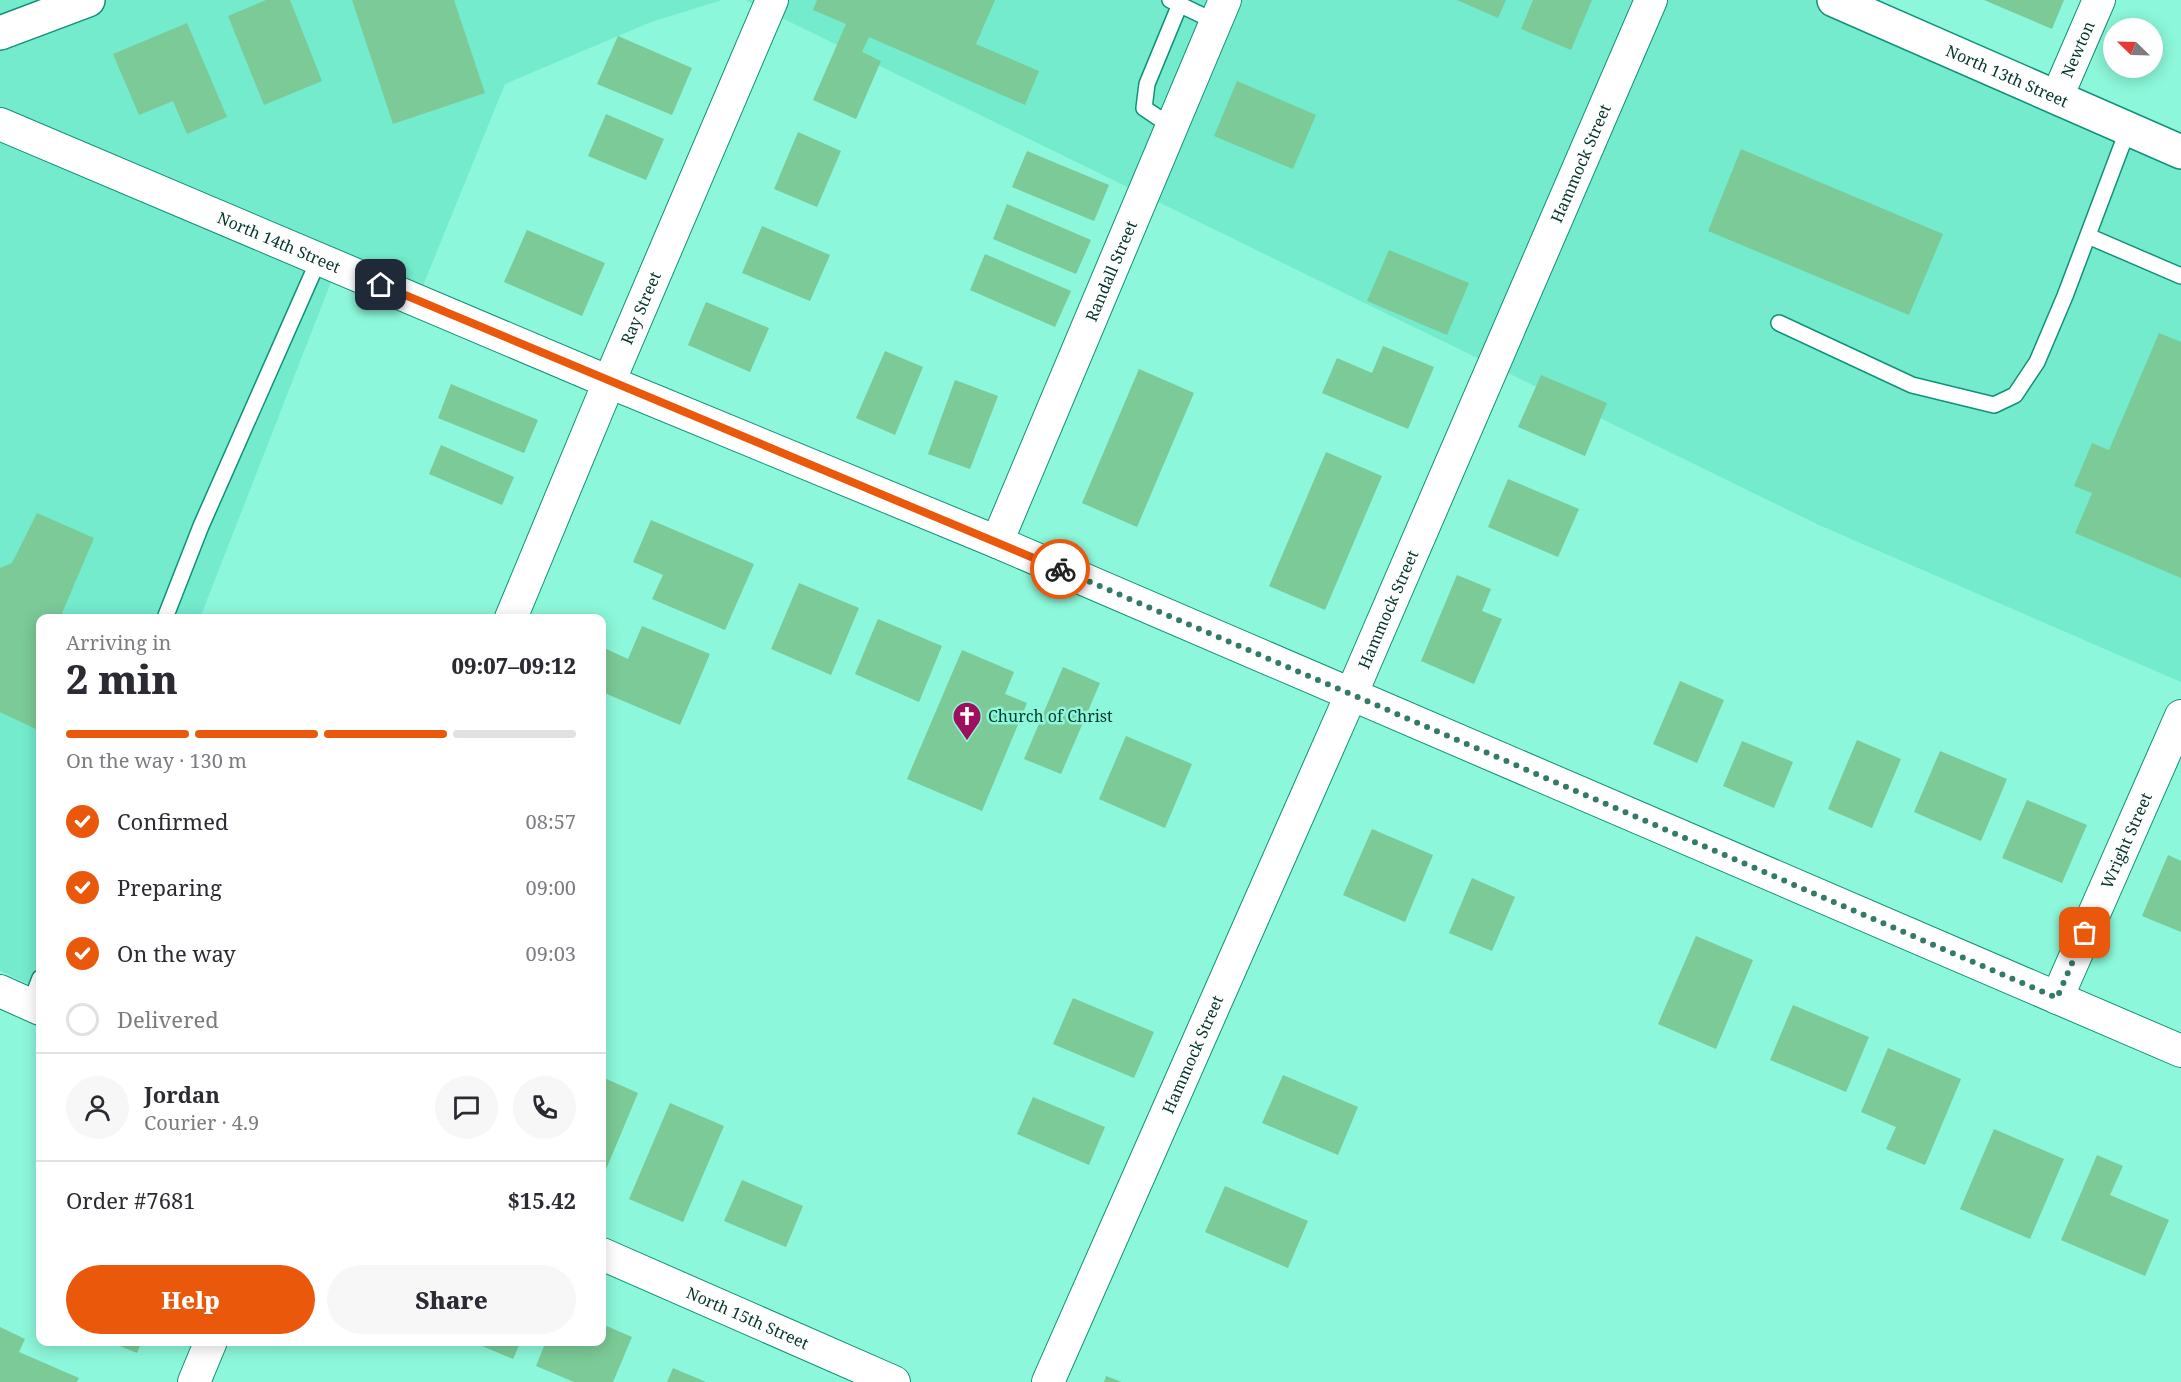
<!DOCTYPE html>
<html lang="en">
<head>
<meta charset="utf-8">
<style>
	body { margin:0; font-family:"Noto Serif",serif; background:#f7f7f7; color:#2b2b33; height:100vh; display:flex; flex-direction:column; font-size:22px; white-space:nowrap }
	* { box-sizing:border-box; margin:0 }
	p { font-size:20px; color:#7c7c81 }
	.icon { flex:none; width:33px; height:33px; fill:none; stroke:currentColor; stroke-width:2; stroke-linecap:round; stroke-linejoin:round }
	.map { position:relative; flex:1; overflow:hidden }
	.panel { position:absolute; left:36px; top:614px; width:570px; height:732px; display:flex; flex-direction:column; background:#fff; border-radius:12px; box-shadow:0 3px 15px #0003 }
	.panel>* { flex:none }
	.needle { width:39px; rotate:293deg }
	.tools { position:absolute; left:2103px; top:18px; display:grid; gap:12px }
	.tools a { display:grid; place-items:center; width:60px; height:60px; border-radius:50%; background:#fff; box-shadow:0 3px 15px #0003; font-size:30px }
	.pin { position:absolute; display:grid; place-items:center; width:51px; height:51px; color:#fff; margin:-26px; border-radius:12px; box-shadow:0 3px 9px #0006 }
	.courier { position:absolute; display:grid; place-items:center; width:60px; height:60px; margin:-30px; border:4px solid #ea580c; border-radius:50%; background:#fff; color:#222; box-shadow:0 2px 8px #0007 }
	.headline em { font-style:normal; font-weight:800 }
	.headline div { display:flex; flex-direction:column-reverse }
	.headline { display:flex; align-items:center; justify-content:space-between; height:102px; padding:0 30px }
	h1 { font-size:39px; font-weight:800; line-height:45px }
	.bar { display:grid; grid-template-columns:repeat(4,1fr); gap:9px 6px; align-content:center; height:72px; padding:0 30px }
	.bar i { height:8px; border-radius:4px; background:#e1e1e2 }
	.bar .on { background:#ea580c }
	.bar p { grid-column:span 4 }
	.line { display:flex; align-items:center; gap:15px; padding:0 30px; border-top:2px solid #e1e1e2 }
	.line div { flex:1 }
	.round { display:grid; place-items:center; flex:none; width:63px; height:63px; border-radius:32px; background:#f7f7f7 }
	ol { padding:0 30px; list-style:none }
	li { display:flex; align-items:center; gap:18px; height:66px }
	li p { margin-inline-start:auto }
	li .icon { padding:6px; border-radius:50%; background:#ea580c; color:#fff; stroke-width:4 }
	li:last-child { color:#7c7c81 }
	li i { width:33px; height:33px; border:3px solid #e1e1e2; border-radius:50% }
	.primary-button { display:flex; gap:12px; margin-top:auto; padding:12px 30px }
	.primary-button a { flex:1; height:69px; border-radius:36px; background:#ea580c; color:#fff; font-size:24px; font-weight:800; line-height:69px; text-align:center }
	.primary-button a+a { background:#f7f7f7; color:#2b2b33 }
	.map>svg:first-child { display:block }
	.built { fill:#74ebcc }
	.building { fill:#7bca97 }
	.lines { fill:none; stroke-linecap:round; stroke-linejoin:round }
	.lane-casing { stroke:#109178; stroke-width:18 }
	.street-casing { stroke:#109178; stroke-width:34 }
	.secondary-casing { stroke:#109178; stroke-width:36 }
	.lane { stroke:#fff; stroke-width:15 }
	.street { stroke:#fff; stroke-width:32 }
	.secondary { stroke:#fff; stroke-width:33 }
	.done { stroke:#347a69; stroke-width:6; stroke-dasharray:0 10.8 }
	.route { stroke:#ea580c; stroke-width:8 }
	.labels { text-anchor:middle; dominant-baseline:central; stroke-width:5; stroke-linejoin:round; paint-order:stroke }
	.street-label { font-size:16px; fill:#04372c; stroke:#8cf7da }
	.poi-label { font-size:16px; fill:#04372c; stroke:#8cf7da; text-anchor:start }
</style>
</head>
<body>
<div class="map">
<svg width="2181" height="1382" viewBox="0 0 2181 1382">
	<rect width="100%" height="100%" fill="#8cf7da"/>
	<path class="built" d="M0,0H722L651,22L505,84L422,288L342,254L200,618H40V989L0,971Z
		M745,0H1835L2181,155V682L1819,525Z"/>
	<path class="building" d="M266,0H290L322,81L264,105L228,16Z
		M352,0H454L485,93L393,124Z
		M817,0H995L976,44L1039,71L1025,105L869,37L862,52L881,61L856,119L813,100L846,24L813,10Z
		M1457,0H1506L1498,18Z
		M1533,0H1592L1571,50L1521,29Z
		M1984,0H2064L2052,29Z
		M187,23L227,117L187,134L173,101L139,115L113,54Z
		M618,36L692,68L672,115L597,84Z
		M1237,81L1316,115L1293,169L1214,136Z
		M606,114L664,139L646,180L588,156Z
		M798,132L841,151L817,207L774,189Z
		M1741,149L1943,234L1909,315L1708,231Z
		M1027,151L1109,185L1094,221L1012,187Z
		M1007,204L1091,240L1076,274L993,239Z
		M762,226L830,255L810,301L742,273Z
		M527,230L605,263L582,316L504,282Z
		M1389,250L1469,283L1447,335L1367,301Z
		M985,254L1071,291L1055,327L970,290Z
		M706,302L769,328L750,372L688,345Z
		M2159,333L2181,342V578L2075,533L2092,493L2074,486L2092,443L2109,450Z
		M1383,346L1434,367L1408,429L1322,393L1337,358L1372,373Z
		M885,351L923,367L895,435L856,418Z
		M1139,369L1194,393L1137,527L1082,503Z
		M1541,375L1607,403L1585,456L1518,427Z
		M955,380L998,396L970,469L928,454Z
		M451,384L538,420L524,453L438,418Z
		M441,445L514,477L502,505L429,474Z
		M1326,452L1382,476L1325,610L1269,586Z
		M1508,479L1579,509L1558,557L1488,527Z
		M37,513L94,538L60,618H40V731L0,712V568L12,563Z
		M651,520L754,564L725,630L652,599L663,575L633,562Z
		M1457,575L1491,589L1482,611L1502,619L1474,684L1421,661Z
		M799,583L859,608L831,675L771,649Z
		M878,619L942,646L919,702L855,674Z
		M642,626L710,654L680,725L602,692V647L628,659Z
		M962,650L1014,672L1005,694L1027,703L982,811L907,779Z
		M1063,667L1100,683L1061,774L1024,759Z
		M1680,681L1724,700L1697,763L1653,744Z
		M1126,736L1192,764L1165,828L1099,799Z
		M1857,740L1901,759L1872,828L1828,809Z
		M1742,741L1793,762L1774,808L1723,786Z
		M1940,751L2007,779L1981,841L1914,812Z
		M2027,800L2087,825L2062,883L2002,858Z
		M1372,829L1433,855L1405,922L1343,895Z
		M2168,855L2181,861V932L2142,916Z
		M1472,878L1515,897L1492,951L1449,933Z
		M1696,936L1753,960L1716,1049L1658,1024Z
		M1073,998L1154,1032L1134,1078L1053,1044Z
		M1793,1005L1869,1037L1846,1092L1770,1060Z
		M1888,1048L1961,1079L1925,1165L1886,1149L1896,1127L1861,1112Z
		M1283,1075L1358,1107L1338,1155L1262,1123Z
		M602,1077L638,1093L602,1179Z
		M1033,1097L1105,1127L1089,1165L1017,1134Z
		M670,1103L724,1126L683,1222L629,1199Z
		M1994,1129L2064,1159L2030,1239L1960,1209Z
		M2097,1155L2123,1166L2110,1195L2169,1220L2145,1276L2061,1240Z
		M742,1180L803,1206L786,1247L724,1221Z
		M1225,1186L1308,1221L1288,1268L1205,1232Z
		M602,1324L632,1337L613,1382H574L536,1366L546,1341H602Z
		M0,1327L25,1339L19,1352L79,1378L77,1382H0Z
		M108,1341H142L137,1353Z
		M470,1341H521L513,1359Z
		M673,1368L706,1382H667Z
		M1106,1376L1122,1382H1104Z"/>
	<g class="lines">
		<g class="lane-casing">
			<path id="lane" d="M1170,0L1216,22
				M1172,127L1144,108L1147,84L1180,4
				M2088,236L2181,276
				M1779,323L1912,385L1994,405L2015,395L2037,362L2065,296L2128,129
				M165,618L201,526L319,259
				M30,1004L40,978"/>
		</g>
		<g class="street-casing">
			<g id="street">
				<path id="s1" d="M2057,97L2099,0"/>
				<path id="s2" d="M0,124L609,382L997,542L2181,1051"/>
				<path id="s3" d="M997,542L1225,0"/>
				<path id="s4" d="M511,618L609,382L772,0"/>
				<path d="M0,991L40,1009"/>
				<path id="s5" d="M2057,998L2181,716"/>
				<path id="s6" d="M602,1254L894,1382"/>
				<path d="M194,1382L211,1341"/>
				<path id="s7" d="M1048,1382L1351,695L1651,0"/>
			</g>
		</g>
		<g class="secondary-casing">
			<g id="secondary">
				<path id="s8" d="M1834,0L2181,152"/>
				<path d="M0,33L88,0"/>
			</g>
		</g>
		<use href="#lane" class="lane"/>
		<use href="#street" class="street"/>
		<use href="#secondary" class="secondary"/>
	</g>
	<g class="lines">
		<path class="done" d="M1060,569L2057,998L2085,933"/>
		<path class="route" d="M381,285L1060,569"/>
	</g>
	<defs>
		<g id="church-pin" transform="scale(1.5)"><path d="M0 17L-7.5 6A9.5 9.5 0 1 1 7.5 6Z" fill="#9d105e" stroke="#8cf7da"/><path d="M-1.2-6h2.4v3.5h3.3v2.4h-3.3V6h-2.4V-.1h-3.3v-2.4h3.3Z" fill="#fff"/></g>
	</defs>
	<g fill-rule="evenodd">
		<use href="#church-pin" x="967" y="716"/>
	</g>
	<g class="labels">
		<g class="street-label">
			<text stroke="none"><textPath href="#s1" startOffset="52">Newton</textPath></text>
			<text stroke="none"><textPath href="#s8" startOffset="189">North 13th Street</textPath></text>
			<text stroke="none"><textPath href="#s7" startOffset="1330">Hammock Street</textPath></text>
			<text stroke="none"><textPath href="#s2" startOffset="303">North 14th Street</textPath></text>
			<text stroke="none"><textPath href="#s3" startOffset="294">Randall Street</textPath></text>
			<text stroke="none"><textPath href="#s4" startOffset="336">Ray Street</textPath></text>
			<text stroke="none"><textPath href="#s7" startOffset="844">Hammock Street</textPath></text>
			<text stroke="none"><textPath href="#s5" startOffset="172">Wright Street</textPath></text>
			<text stroke="none"><textPath href="#s7" startOffset="358">Hammock Street</textPath></text>
			<text stroke="none"><textPath href="#s6" startOffset="159">North 15th Street</textPath></text>
		</g>
		<g class="poi-label">
			<text x="988" y="716">Church of Christ</text>
		</g>
	</g>
</svg>
<div class="tools">
<a><svg class="needle" viewBox="-14 -14 28 28"><path d="M0-13l5 13h-10z" fill="#e53935"/><path d="M0 13l5-13h-10z" fill="#7c7c81"/></svg></a>
</div>
<div class="pin" style="left:2085px;top:933px;background:#ea580c"><svg class="icon" aria-label="bag" viewBox="0 0 24 24"><path d="M5 8h14l-1 12H6zM9 8a3 3 0 0 1 6 0"/></svg></div>
<div class="pin" style="left:381px;top:285px;background:#1f2937"><svg class="icon" aria-label="home" viewBox="0 0 24 24"><path d="M3 11l9-7 9 7M6 9v11h12V9"/></svg></div>
<div class="courier" style="left:1060px;top:569px"><svg class="icon" aria-label="bike" viewBox="0 0 24 24"><circle cx="6" cy="16" r="4"/><circle cx="18" cy="16" r="4"/><path d="M6 16l4-8h5l3 8M10 8l3 8H6M13 5h3"/></svg></div>
<section class="panel">
<div class="headline"><div><h1>2 min</h1><p>Arriving in</p></div><em>09:07–09:12</em></div>
<div class="bar"><i class="on"></i><i class="on"></i><i class="on"></i><i></i><p>On the way · 130 m</p></div>
<ol>
<li><svg class="icon" aria-label="check" viewBox="0 0 24 24"><path d="M5 12l5 5 9-10"/></svg>Confirmed<p>08:57</p></li>
<li><svg class="icon" aria-label="check" viewBox="0 0 24 24"><path d="M5 12l5 5 9-10"/></svg>Preparing<p>09:00</p></li>
<li><svg class="icon" aria-label="check" viewBox="0 0 24 24"><path d="M5 12l5 5 9-10"/></svg>On the way<p>09:03</p></li>
<li><i></i>Delivered</li>
</ol>
<div class="line" style="height:108px"><a class="round"><svg class="icon" aria-label="person" viewBox="0 0 24 24"><circle cx="12" cy="8" r="4"/><path d="M4 21q1-7 8-7t8 7"/></svg></a><div><b>Jordan</b><p>Courier · 4.9</p></div><a class="round"><svg class="icon" aria-label="chat" viewBox="0 0 24 24"><path d="M4 5h16v11H9l-5 4z"/></svg></a><a class="round"><svg class="icon" aria-label="phone" viewBox="0 0 24 24"><path d="M5 4h4l2 5-3 2q2 4 5 5l2-3 5 2v4C11 20 4 13 5 4z"/></svg></a></div>
<div class="line" style="height:78px"><div>Order #7681</div><b>$15.42</b></div>
<div class="primary-button"><a>Help</a><a>Share</a></div>
</section>
</div>
</body>
</html>
